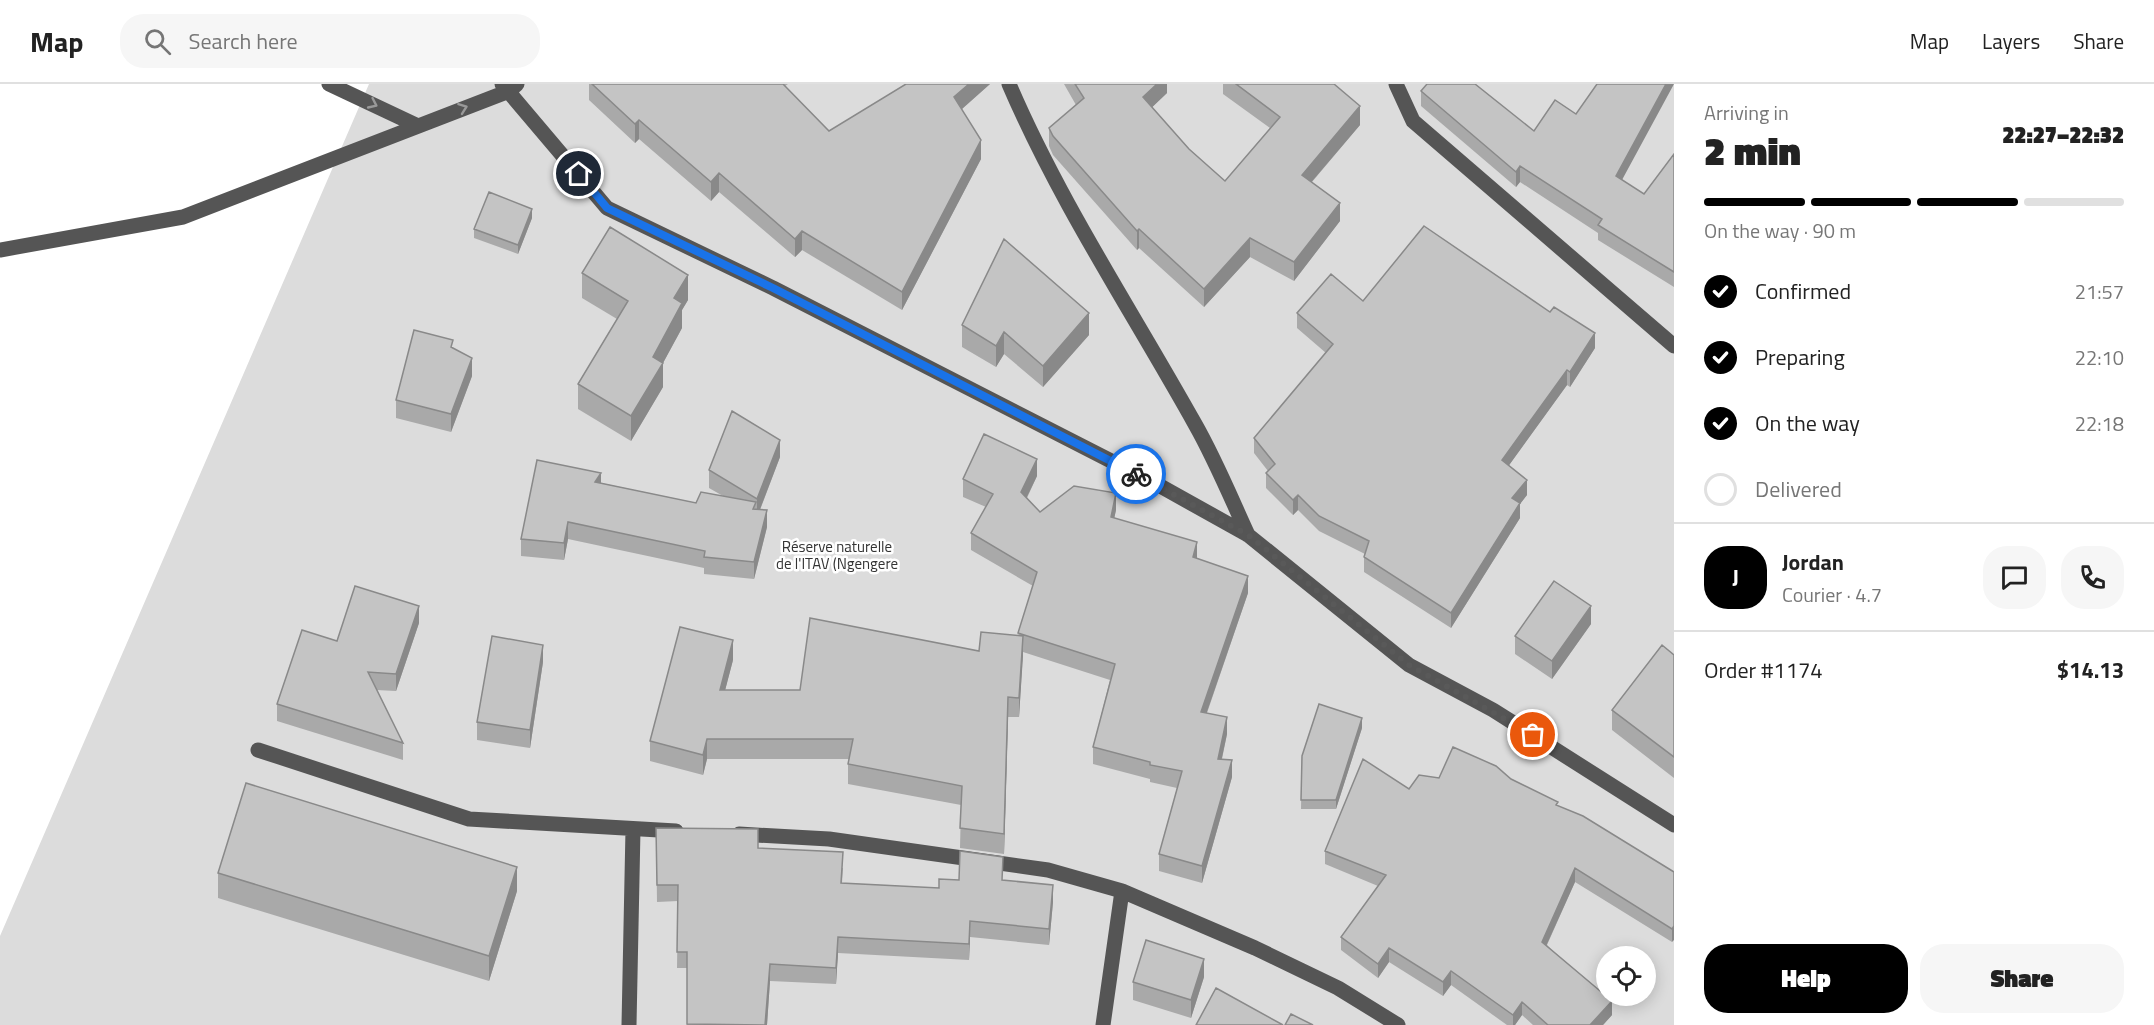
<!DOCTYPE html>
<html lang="en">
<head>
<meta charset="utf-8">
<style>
	body { margin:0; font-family:"Titillium Web",sans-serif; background:#f6f6f6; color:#222; height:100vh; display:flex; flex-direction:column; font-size:22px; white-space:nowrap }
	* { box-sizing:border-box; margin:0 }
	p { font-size:20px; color:#767676 }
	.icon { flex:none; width:33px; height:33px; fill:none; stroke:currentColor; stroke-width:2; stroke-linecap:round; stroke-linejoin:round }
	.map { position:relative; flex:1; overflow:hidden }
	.sheet { display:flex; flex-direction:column; background:#fff; width:480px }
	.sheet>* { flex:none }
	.tools { position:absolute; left:1596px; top:862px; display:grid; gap:12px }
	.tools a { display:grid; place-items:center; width:60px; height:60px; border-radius:50%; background:#fff; box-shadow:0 3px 15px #0003; font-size:30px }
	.pin { position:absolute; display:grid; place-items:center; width:51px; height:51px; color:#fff; margin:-26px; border:3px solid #fff; border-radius:50%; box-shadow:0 2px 6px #0007 }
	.courier { position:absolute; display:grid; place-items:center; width:60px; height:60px; margin:-30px; border:4px solid #1a73e8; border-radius:50%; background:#fff; color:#222; box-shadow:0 2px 8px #0007 }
	.head em { font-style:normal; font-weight:800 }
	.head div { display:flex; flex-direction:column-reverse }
	.head { display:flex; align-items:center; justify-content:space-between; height:102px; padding:0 30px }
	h1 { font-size:39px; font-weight:800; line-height:45px }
	.bar { display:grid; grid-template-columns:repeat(4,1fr); gap:9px 6px; align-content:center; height:72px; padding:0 30px }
	.bar i { height:8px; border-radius:4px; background:#e0e0e0 }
	.bar .current { background:#000 }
	.bar p { grid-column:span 4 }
	.line { display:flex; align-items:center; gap:15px; padding:0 30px; border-top:2px solid #e0e0e0 }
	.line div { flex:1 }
	.round { display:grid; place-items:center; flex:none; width:63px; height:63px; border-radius:24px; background:#f6f6f6 }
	ol { padding:0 30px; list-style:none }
	li { display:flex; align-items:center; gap:18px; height:66px }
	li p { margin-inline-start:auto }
	li .icon { padding:6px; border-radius:50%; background:#000; color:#fff; stroke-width:4 }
	li:last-child { color:#767676 }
	li i { width:33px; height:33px; border:3px solid #e0e0e0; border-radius:50% }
	.action { display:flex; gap:12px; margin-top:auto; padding:12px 30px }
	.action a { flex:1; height:69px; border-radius:24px; background:#000; color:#fff; font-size:24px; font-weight:800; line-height:69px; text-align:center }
	.action a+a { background:#f6f6f6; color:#222 }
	header { display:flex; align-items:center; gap:36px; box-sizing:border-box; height:84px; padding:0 30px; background:#fff; border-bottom:2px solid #e0e0e0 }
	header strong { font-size:28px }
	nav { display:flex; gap:33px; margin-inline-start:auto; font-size:21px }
	.search { width:420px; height:54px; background:#f6f6f6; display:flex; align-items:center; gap:15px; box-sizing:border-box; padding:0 21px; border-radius:24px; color:#767676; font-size:22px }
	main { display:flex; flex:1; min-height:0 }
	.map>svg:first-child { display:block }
	.green { fill:#dcdcdc; fill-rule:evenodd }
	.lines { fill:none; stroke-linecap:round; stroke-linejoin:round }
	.minor { stroke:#555; stroke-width:15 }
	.wall { fill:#a9a9a9 }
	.shaded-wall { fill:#898989 }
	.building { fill:#c4c4c4; stroke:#898989; stroke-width:1.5 }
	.oneway { stroke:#999 }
	.done { stroke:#595959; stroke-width:6; stroke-dasharray:0 10.8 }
	.route { stroke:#1a73e8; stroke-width:8 }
	.labels { text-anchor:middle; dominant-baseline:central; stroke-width:5; stroke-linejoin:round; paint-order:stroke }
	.park-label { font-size:15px; fill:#333; stroke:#fff }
</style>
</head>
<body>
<header>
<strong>Map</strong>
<div class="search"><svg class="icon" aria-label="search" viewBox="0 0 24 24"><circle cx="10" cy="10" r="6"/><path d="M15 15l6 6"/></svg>Search here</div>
<nav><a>Map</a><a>Layers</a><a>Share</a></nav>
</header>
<main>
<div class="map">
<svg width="1674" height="941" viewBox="0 0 1674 941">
	<rect width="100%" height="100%" fill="#fff"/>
	<path class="green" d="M369,0H1674V941H0V852ZM1606,873H1646V912H1606Z"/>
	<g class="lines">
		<path class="minor" d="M329,0L416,41
			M502,0L607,124L773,204L1162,403L1248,451L1409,581L1493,626L1674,741
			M1009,0C1060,119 1132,227 1195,340C1215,375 1231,414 1248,451
			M1396,0L1413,37L1674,262
			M0,166L183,133L509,7L517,0
			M258,666L469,735L676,747
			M739,750L829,755L1048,786L1122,807L1255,864L1338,904L1398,941
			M629,941L633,745
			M1103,941L1122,807"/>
	</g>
	<path class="wall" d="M589,0H788L785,2L829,47L906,0H990L962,25L981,75L902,226L802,166L795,173L719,108L711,117L639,55L635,59L589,16Z
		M1064,0H1167V9L1152,23L1189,65L1225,97L1270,44L1223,10V0H1334L1360,41L1312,98L1340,137L1294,197L1250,173L1204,223L1139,164L1137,166L1053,71L1049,62V44L1076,21Z
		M1421,7L1534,47L1622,96L1644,110L1674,70V203L1598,156V149L1520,98L1516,103L1421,22Z
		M532,134L518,170L474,154V145Z
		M582,189L688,216L682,226V244L663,279V303L631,357L578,325V300L617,235L582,214Z
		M1363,217L1595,264L1570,303L1567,301L1509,381L1527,411L1520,420V434L1451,544L1364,488V473L1365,470L1319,447L1298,426L1293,431L1266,404V389L1268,387L1254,369V354L1326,269L1297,244V229Z
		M962,241L1089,251L1043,303L1004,270L996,283L962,263Z
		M453,264L472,292L451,348L396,334V316Z
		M780,373L760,426L767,443L754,495L704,490V484L568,455L564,476L521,472V455L601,399L696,419L723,412L709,404V386Z
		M1037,392L1027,414L1040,428L1116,426L1114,434L1197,474L1248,509L1207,629L1227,650L1222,675L1232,693L1202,799L1159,787V770L1177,704L1150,698V695L1093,680V663L1110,596L1023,568L1019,633H1008L1004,770L960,764L961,721L848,700V680L849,675H707L703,691L650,677V657L733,576L725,606H800L979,567L1018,552L1033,502L971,466V449L986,423L963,413V395Z
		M419,539L396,607L376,606L403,659V676L277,637V620L337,557Z
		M1591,540L1552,595L1515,570V552Z
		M1674,571V694L1612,646V626Z
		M543,578L530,664L477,656V638Z
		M1362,644L1336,725H1301L1302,672Z
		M1439,694L1511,695L1674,788L1672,858L1575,798L1547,861L1612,931L1603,941H1533L1522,931L1515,941H1507L1451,901L1443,912L1389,878L1378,894L1341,866V853L1378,802L1325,780V767L1409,705Z
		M656,744L758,764L843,784L842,799L939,804L959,796L1003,797L1053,818L1049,861L970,853L969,876L838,869L836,900L770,897L767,941H687V884H677L678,817L657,818Z
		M218,789L517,807L489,897L218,814Z
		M1204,893L1191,934L1133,916V898Z"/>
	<path class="shaded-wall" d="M969,0H990L954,32V13Z
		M1157,0H1167V9L1143,32V13Z
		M1666,0H1674L1616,107V92Z
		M1360,22V41L1302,109V91Z
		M639,36V55L635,59V40Z
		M981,56V75L902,226V208Z
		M1520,82V98L1516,103V88Z
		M719,89V108L711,117V98Z
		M1340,119V137L1294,197V178Z
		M532,125V134L518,170V161Z
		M1139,145V164L1137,166V147Z
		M802,147V166L795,173V155Z
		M1250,154V173L1204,223V205Z
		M688,191V216L682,226V244L663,279V303L631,357V332L674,214Z
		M1089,229V251L1043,303V282Z
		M1004,248V270L996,283V262Z
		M1595,249V264L1570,303V288Z
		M472,274V292L451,348V330Z
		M1567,286V301L1502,391V376Z
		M780,356V373L757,433V415Z
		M1037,375V392L1021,425V408Z
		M601,389V406L595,398Z
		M1527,396V411L1520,420V434L1451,544V529L1512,414Z
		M1116,409V426L1111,450V433Z
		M1298,411V426L1293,431V416Z
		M767,426V443L754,495V478Z
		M568,438V455L564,476V459Z
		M1197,458V475L1193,473Z
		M1248,492V509L1201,645V628Z
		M419,522V539L396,607V590Z
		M1591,522V540L1552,595V577Z
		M1023,552V572L1019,633V614Z
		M733,556V576L720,626V606Z
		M543,561V578L530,664V646Z
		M1008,613V633L1004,770V750Z
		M1227,633V650L1218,692V675Z
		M1362,634V644L1336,725V716Z
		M707,655V675L703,691V671Z
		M1232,676V693L1202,799V782Z
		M517,783V807L489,897V872Z
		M1575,784V798L1542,871V858Z
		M1053,801V818L1049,861V845Z
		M970,837V853L969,876V860Z
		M1674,842V856L1672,858V845Z
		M838,853V869L836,900V884Z
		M1389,864V878L1378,894V880Z
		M1204,875V893L1191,934V916Z
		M770,880V897L767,941H765Z
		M1451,887V901L1443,912V898Z
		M1612,917V931L1603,941H1590Z
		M1522,918V931L1515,941H1513V931Z"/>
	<path class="building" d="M592,0H783L829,47L906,0H969L954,13L981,56L902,208L802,147L795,155L719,89L711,98L639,36L635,40Z
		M1075,0H1157L1143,13L1189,65L1225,97L1280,33L1236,0H1334L1360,22L1302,91L1340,119L1294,178L1250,154L1204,205L1139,145L1137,147L1053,52L1049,44L1084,14Z
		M1427,0H1475L1534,47L1555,16L1576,30L1597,0H1666L1616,92L1644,110L1674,70V188L1598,141L1602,135L1520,82L1516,88L1421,7Z
		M489,108L532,125L518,161L474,145Z
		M1424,142L1550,228L1554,223L1595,249L1570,288L1567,286L1502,376L1527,396L1512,414L1520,419L1451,529L1364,473L1369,457L1319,432L1298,411L1293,416L1266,389L1275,380L1254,354L1333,260L1297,229L1331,190L1363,217Z
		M610,143L688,191L674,214L682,219L653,273L663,279L631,332L578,300L628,217L582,189Z
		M1004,155L1089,229L1043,282L1004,248L996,262L962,241Z
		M414,246L453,256L451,263L472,274L451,330L396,316Z
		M732,327L780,356L757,415L709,386Z
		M984,350L1037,375L1021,408L1040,428L1074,402L1116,409L1111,433L1197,458L1193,473L1248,492L1201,628L1227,633L1218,675L1232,676L1202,782L1159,770L1182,687L1150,681V678L1093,663L1115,580L1018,549L1037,488L971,449L993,410L963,395Z
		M537,376L601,389L595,398L696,419L701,408L756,418L753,425L767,426L754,478L704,473L705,467L568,438L564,459L521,455Z
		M1554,497L1591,522L1552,577L1515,552Z
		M355,502L419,522L396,590L368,588L403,659L277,620L302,546L337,557Z
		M810,534L979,567L981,548L1023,552L1019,614L1008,613L1004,750L960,744L962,702L848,680L853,655H707L703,671L650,657L680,543L733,556L720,606H800Z
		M492,552L543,561L530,646L477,638Z
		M1662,561L1674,571V673L1612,626Z
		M1319,620L1362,634L1336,716H1301L1302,672Z
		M1453,663L1496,682L1511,695L1558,718L1556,721L1583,732L1674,788V842L1672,845L1575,784L1542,858L1612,917L1590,941H1548L1522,918L1513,931L1451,887L1443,898L1389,864L1378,880L1341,853L1386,791L1325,767L1363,675L1409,705L1419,691L1439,694Z
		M246,699L517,783L489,872L218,789Z
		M656,744L758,745V764L843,768L841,799L939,804V795L959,796L960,767L1003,773L1002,796L1053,801L1049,845L970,837L969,860L838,853L836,884L770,880L765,941L687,940V868H677L678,801H657Z
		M1146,856L1204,875L1191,916L1133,898Z
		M1216,904L1283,941H1196Z
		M1291,930L1313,941H1285Z"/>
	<defs><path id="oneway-chevron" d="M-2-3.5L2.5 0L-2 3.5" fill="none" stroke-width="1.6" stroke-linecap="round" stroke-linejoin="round" transform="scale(1.5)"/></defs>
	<g class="oneway">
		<use href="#oneway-chevron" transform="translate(373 20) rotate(25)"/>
		<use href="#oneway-chevron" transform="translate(463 24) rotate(-20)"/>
	</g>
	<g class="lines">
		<path class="done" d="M1136,390L1248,451L1409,581L1533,651"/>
		<path class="route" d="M579,90L607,124L773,204L1136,390"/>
	</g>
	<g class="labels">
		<g class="park-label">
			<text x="837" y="462">Réserve naturelle<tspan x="837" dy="17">de l'ITAV (Ngengere</tspan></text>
		</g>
	</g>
</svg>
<div class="tools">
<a><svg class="icon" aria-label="locate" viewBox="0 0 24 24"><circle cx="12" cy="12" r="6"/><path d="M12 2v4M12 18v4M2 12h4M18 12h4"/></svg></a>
</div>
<div class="pin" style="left:1533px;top:651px;background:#ea580c"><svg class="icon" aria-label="bag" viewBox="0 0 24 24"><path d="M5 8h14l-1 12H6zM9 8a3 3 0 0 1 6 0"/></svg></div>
<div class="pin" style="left:579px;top:90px;background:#1f2937"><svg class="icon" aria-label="home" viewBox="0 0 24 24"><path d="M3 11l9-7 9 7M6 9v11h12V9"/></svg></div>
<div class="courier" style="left:1136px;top:390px"><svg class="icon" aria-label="bike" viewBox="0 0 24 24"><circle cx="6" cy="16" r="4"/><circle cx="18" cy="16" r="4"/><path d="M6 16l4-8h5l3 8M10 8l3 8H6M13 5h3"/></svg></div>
</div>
<section class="sheet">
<div class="head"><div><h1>2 min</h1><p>Arriving in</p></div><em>22:27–22:32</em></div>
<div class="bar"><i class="current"></i><i class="current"></i><i class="current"></i><i></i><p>On the way · 90 m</p></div>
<ol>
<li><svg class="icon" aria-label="check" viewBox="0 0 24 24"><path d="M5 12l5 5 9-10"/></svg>Confirmed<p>21:57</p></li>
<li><svg class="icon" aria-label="check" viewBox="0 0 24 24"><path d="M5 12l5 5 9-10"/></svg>Preparing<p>22:10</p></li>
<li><svg class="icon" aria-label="check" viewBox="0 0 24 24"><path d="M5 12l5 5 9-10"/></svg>On the way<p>22:18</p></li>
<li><i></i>Delivered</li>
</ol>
<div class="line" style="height:108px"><b class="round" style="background:#000;color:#fff">J</b><div><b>Jordan</b><p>Courier · 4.7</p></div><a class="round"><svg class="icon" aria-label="chat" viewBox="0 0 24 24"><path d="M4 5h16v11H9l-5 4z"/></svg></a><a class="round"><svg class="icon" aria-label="phone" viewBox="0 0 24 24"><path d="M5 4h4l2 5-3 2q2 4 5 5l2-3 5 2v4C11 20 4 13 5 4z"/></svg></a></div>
<div class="line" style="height:78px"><div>Order #1174</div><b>$14.13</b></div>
<div class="action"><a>Help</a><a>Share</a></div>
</section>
</main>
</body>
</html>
